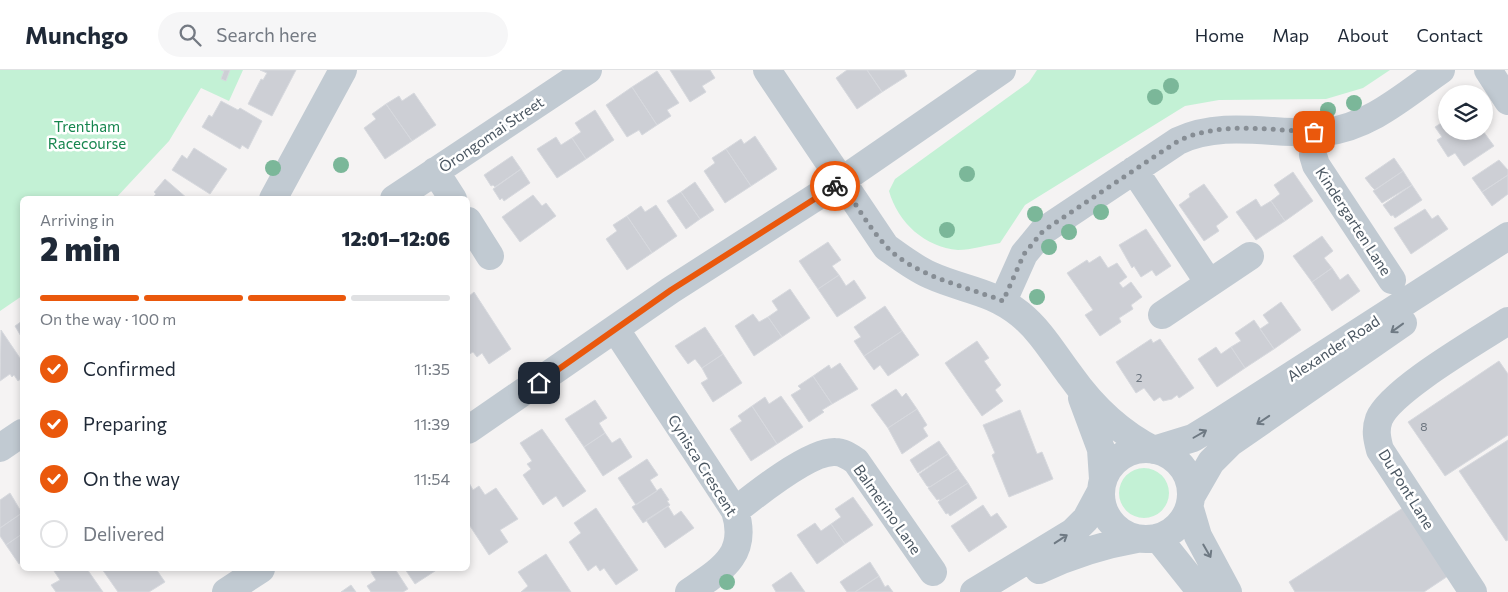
<!DOCTYPE html>
<html lang="en">
<head>
<meta charset="utf-8">
<style>
	body { margin:0; font-family:Commissioner,sans-serif; background:#f6f6f7; color:#1f2937; height:100vh; display:flex; flex-direction:column; font-size:19px; white-space:nowrap }
	* { box-sizing:border-box; margin:0 }
	p { font-size:16px; color:#747a83 }
	.icon { flex:none; width:28px; height:28px; fill:none; stroke:currentColor; stroke-width:2; stroke-linecap:round; stroke-linejoin:round }
	.map { position:relative; flex:1; overflow:hidden }
	.drawer { position:absolute; left:20px; top:126px; width:450px; height:375px; display:flex; flex-direction:column; background:#fff; border-radius:8px; box-shadow:0 2px 8px #0003 }
	.drawer>* { flex:none }
	.tools { position:absolute; left:1438px; top:15px; display:grid; gap:10px }
	.tools a { display:grid; place-items:center; width:55px; height:55px; border-radius:50%; background:#fff; box-shadow:0 2px 8px #0003; font-size:25px }
	.pin { position:absolute; display:grid; place-items:center; width:42px; height:42px; color:#fff; margin:-21px; border-radius:10px; box-shadow:0 2px 8px #0006 }
	.courier { position:absolute; display:grid; place-items:center; width:50px; height:50px; margin:-25px; border:4px solid #ea580c; border-radius:50%; background:#fff; color:#222; box-shadow:0 1px 6px #0007 }
	.overview em { font-style:normal; font-weight:800 }
	.overview div { display:flex; flex-direction:column-reverse }
	.overview { display:flex; align-items:center; justify-content:space-between; height:85px; padding:0 20px }
	h1 { font-size:32px; font-weight:800; line-height:38px }
	.bar { display:grid; grid-template-columns:repeat(4,1fr); gap:8px 5px; align-content:center; height:60px; padding:0 20px }
	.bar i { height:6px; border-radius:4px; background:#e0e1e3 }
	.bar .on { background:#ea580c }
	.bar p { grid-column:span 4 }
	ol { padding:0 20px; list-style:none }
	li { display:flex; align-items:center; gap:15px; height:55px }
	li p { margin-inline-start:auto }
	li .icon { padding:5px; border-radius:50%; background:#ea580c; color:#fff; stroke-width:4 }
	li:last-child { color:#747a83 }
	li i { width:28px; height:28px; border:2px solid #e0e1e3; border-radius:50% }
	header { display:flex; align-items:center; gap:30px; box-sizing:border-box; height:70px; padding:0 25px; background:#fff; border-bottom:1px solid #e0e1e3 }
	header strong { font-size:24px }
	nav { display:flex; gap:28px; margin-inline-start:auto; font-size:18px }
	.search { width:350px; height:45px; background:#f6f6f7; display:flex; align-items:center; gap:12px; box-sizing:border-box; padding:0 18px; border-radius:28px; color:#747a83; font-size:19px }
	.map>svg:first-child { display:block }
	.green { fill:#c3f1d5 }
	.building { fill:#cdcfd5; stroke:#d7d9de }
	.lines { fill:none; stroke-linecap:round; stroke-linejoin:round }
	.minor { stroke:#c1cad2; stroke-width:28 }
	.tree { fill:#7bb799 }
	.oneway { stroke:#6e7983 }
	.done { stroke:#868d94; stroke-width:5; stroke-dasharray:0 9 }
	.route { stroke:#ea580c; stroke-width:6 }
	.labels { text-anchor:middle; dominant-baseline:central; stroke-width:5; stroke-linejoin:round; paint-order:stroke }
	.number-label { font-size:12px; fill:#6b747e }
	.park-label { font-size:15px; fill:#17864f; stroke:#fff }
	.street-label { font-size:15px; fill:#4a5661; stroke:#fff }
</style>
</head>
<body>
<header>
<strong>Munchgo</strong>
<div class="search"><svg class="icon" aria-label="search" viewBox="0 0 24 24"><circle cx="10" cy="10" r="6"/><path d="M15 15l6 6"/></svg>Search here</div>
<nav><a>Home</a><a>Map</a><a>About</a><a>Contact</a></nav>
</header>
<div class="map">
<svg width="1508" height="522" viewBox="0 0 1508 522">
	<rect width="100%" height="100%" fill="#f5f3f3"/>
	<path class="green" d="M0,0H243L229,31L201,18L169,71L115,129H22V226L0,241Z
		M1037,0H1390L1363,18L1326,29L1219,30L1185,36L1025,135L1000,173C987,175 971,180 958,180C925,177 898,153 889,121L895,109L1029,12Z
		M1119 423a25 25 0 1 1 50 0a25 25 0 1 1-50 0Z"/>
	<path class="building" d="M221,0H230L226,11L221,9L224,1Z
		M260,0H296L272,46L248,34L261,9L263,10L267,3Z
		M670,0H710L715,8L702,16L706,22L690,32Z
		M847,0H867L882,22L857,39L836,8Z
		M867,0H904L907,6L882,22Z
		M657,1L679,33L667,40L671,46L657,55L632,17Z
		M632,17L657,55L642,65L639,60L627,67L606,35Z
		M414,23L436,55L412,71L386,34L399,26L402,31Z
		M221,31L238,40L240,38L262,51L248,79L242,75L240,79L202,57L209,45L212,47Z
		M386,34L412,71L385,89L364,58L376,49L372,44Z
		M595,40L614,70L586,89L572,68L581,62L575,53Z
		M1446,47V61H1483L1494,76L1464,96L1455,83L1448,87L1437,70L1442,67L1435,57L1446,50Z
		M755,66L777,99L751,116L726,79L741,69L744,74Z
		M556,67L561,75L572,68L586,89L557,108L537,79Z
		M194,78L227,99L210,124L172,100L182,85L187,89Z
		M726,79L751,116L725,133L704,101L715,93L712,88Z
		M512,86L521,99L495,117L493,115L491,116L484,105Z
		M1394,88L1403,101L1375,120L1372,117L1365,108Z
		M1499,90L1508,100V105L1482,122L1472,108Z
		M521,99L530,113L504,131L502,128L500,130L493,119Z
		M1403,101L1412,115L1382,133L1373,121Z
		M1293,102L1313,131L1285,151L1271,131L1280,124L1274,115Z
		M1508,105V124L1492,136L1482,122Z
		M165,109L188,129H151L156,124L154,122Z
		M695,112L714,140L700,149L681,122Z
		M1204,114L1228,147L1216,156L1219,161L1204,171L1179,135L1190,127L1189,124Z
		M1412,115L1422,130L1395,148L1393,145L1391,146L1383,135Z
		M681,122L700,149L686,159L667,131Z
		M533,125L542,136L546,133L556,146L520,172L502,147Z
		M1256,129L1261,137L1271,131L1285,151L1256,170L1236,142Z
		M656,135L677,166L652,183L627,146L641,136L645,142Z
		M1425,139L1432,149L1438,145L1448,159L1411,184L1394,158Z
		M627,146L652,183L627,200L606,169L617,161L613,155Z
		M1146,159L1171,196L1156,206L1152,200L1141,207L1134,196L1132,198L1119,175Z
		M1322,166L1333,181L1324,188L1332,198L1312,212L1293,186Z
		M828,172L841,190L832,196L839,205L818,219L799,191Z
		M1100,186L1108,198L1117,193L1127,207L1119,213L1123,218L1131,212L1142,227L1131,235L1133,239L1119,248L1121,252L1100,266L1085,245L1093,240L1067,203L1087,190L1089,193Z
		M1332,198L1340,210L1348,204L1360,221L1332,241L1312,212Z
		M839,205L846,216L854,210L866,228L837,247L818,219Z
		M790,219L810,248L782,267L768,247L778,240L772,231Z
		M474,222L511,279L489,294L482,283L477,287L473,282L468,285V227Z
		M1281,232L1301,260L1274,279L1260,259L1269,253L1263,245Z
		M885,236L902,261L864,286L854,271L861,267L854,257Z
		M753,244L759,252L768,247L782,267L754,286L735,256Z
		M1254,250L1274,279L1245,298L1231,277L1241,271L1235,263Z
		M22,251V268L15,256Z
		M705,257L723,284L702,298L695,289L688,294L675,276Z
		M1,260L22,291V308L18,311L14,305L12,307L10,304L0,311Z
		M902,261L919,285L888,306L880,295L874,300L864,286Z
		M1151,269L1153,273L1160,269L1194,318L1179,328L1177,325L1172,329L1163,331L1160,327L1154,331L1144,318L1136,323L1116,292Z
		M977,271L989,288L984,291L1001,315L995,320L1003,331L982,346L945,293Z
		M1216,277L1221,284L1231,277L1245,298L1217,317L1198,289Z
		M723,284L742,313L713,332L701,313L708,309L702,298Z
		M1499,291L1508,304V365L1445,406L1408,352Z
		M840,293L858,319L832,334L813,306L829,295L831,299Z
		M813,306L832,334L822,340L824,342L809,352L791,325L801,319L798,316Z
		M896,319L902,327L906,323L917,339L888,358L871,335Z
		M781,326L803,357L777,374L752,336L765,327L769,334Z
		M595,330L607,348L599,353L605,363L584,377L565,349Z
		M752,336L777,374L751,391L730,359L742,351L738,346Z
		M917,339L927,355L923,358L928,366L902,384L888,358Z
		M1020,340L1037,384L1042,382L1053,409L1009,427L992,385L995,383L983,355Z
		M542,359L586,421L563,437L556,426L543,435L523,405L531,399L527,394L532,391L520,373Z
		M605,363L612,373L620,368L632,387L603,406L584,377Z
		M1508,370V470L1506,471L1459,401Z
		M939,371L948,384L918,403L910,390Z
		M948,384L958,399L930,417L927,416L919,404Z
		M647,389L658,405L650,410L657,421L636,435L618,408Z
		M958,399L968,413L940,431L939,429L937,430L928,418Z
		M468,411L473,420L479,416L485,425L496,418L518,449L500,460L508,472L489,485L468,453Z
		M968,413L977,428L950,446L948,443L946,444L938,432Z
		M661,418L669,430L667,431L670,435L643,453L632,437Z
		M10,423L22,443L0,458V430Z
		M853,427L873,455L845,474L831,454L841,447L835,439Z
		M1409,434L1454,502L1424,522H1295L1289,512Z
		M983,435L991,447L997,443L1007,457L969,482L951,456Z
		M668,436L674,446L681,441L694,458L665,478L646,450Z
		M596,438L638,500L616,515L604,498L600,501L596,495L588,501L569,472L581,463L574,453Z
		M22,443V464L6,475L0,466V458Z
		M815,453L821,461L831,454L845,474L817,494L797,465Z
		M22,464V492L19,494L6,475Z
		M546,484L571,522H521L528,516L518,502Z
		M870,492L879,506L855,522H847L840,512Z
		M57,499H87L103,522H56L51,515L60,510L54,501Z
		M102,499H156L165,512L149,522H118Z
		M376,499H395L408,519L403,522H371L367,516L376,510L371,502Z
		M405,499H438L415,514Z
		M791,502L805,522H776L772,515Z
		M879,506L885,517L888,515L893,522H855Z
		M351,515L356,522H341Z"/>
	<g class="lines">
		<path class="minor" d="M767,0L886,177C900,187 914,198 930,205C963,220 990,220 1020,244C1041,261 1054,284 1070,305C1092,336 1120,363 1154,380L1193,368L1219,352L1508,166
			M1488,0L1508,31
			M1314,62L1313,85L1316,95L1392,210
			M1134,100L1209,213
			M435,101L453,129
			M273,129L343,0
			M394,129L588,0
			M468,151L490,186
			M1003,231L1024,184L1043,161L1178,71C1225,49 1276,66 1325,62C1370,57 1405,25 1441,0
			M1162,245L1250,186
			M616,260L735,441C749,485 721,500 689,522
			M1082,328L1101,379L1103,409
			M468,360L671,220L841,111L1002,0
			M0,378L22,363
			M1101 424a45 45 0 1 1 90 0a45 45 0 1 1-90 0Z
			M1192,425L1211,392L1230,373L1403,253
			M1190,439L1198,466L1228,522
			M735,441C755,425 810,381 835,382C843,382 850,387 856,391L933,502
			M1158,468L1201,522
			M1039,500C1071,485 1102,475 1137,469
			M226,522L261,499
			M974,522L1073,462L1086,449L1101,421
			M1473,522L1380,380C1377,369 1375,360 1379,349C1391,320 1479,270 1508,251"/>
	</g>
	<g class="tree">
		<circle cx="1171" cy="16" r="8"/>
		<circle cx="1155" cy="27" r="8"/>
		<circle cx="1354" cy="33" r="8"/>
		<circle cx="1328" cy="40" r="8"/>
		<circle cx="341" cy="95" r="8"/>
		<circle cx="273" cy="98" r="8"/>
		<circle cx="967" cy="104" r="8"/>
		<circle cx="1101" cy="142" r="8"/>
		<circle cx="1035" cy="144" r="8"/>
		<circle cx="947" cy="160" r="8"/>
		<circle cx="1069" cy="162" r="8"/>
		<circle cx="1049" cy="177" r="8"/>
		<circle cx="1037" cy="227" r="8"/>
		<circle cx="727" cy="512" r="8"/>
	</g>
	<defs><path id="oneway-shaft" d="M-6 0H5M1.5-3L5.5 0L1.5 3" fill="none" stroke-width="1.6" stroke-linecap="round" stroke-linejoin="round" transform="scale(1.25)"/></defs>
	<g class="oneway">
		<use href="#oneway-shaft" transform="translate(1397 258) rotate(144)"/>
		<use href="#oneway-shaft" transform="translate(1263 350) rotate(146)"/>
		<use href="#oneway-shaft" transform="translate(1200 364) rotate(-30)"/>
		<use href="#oneway-shaft" transform="translate(1061 469) rotate(-33)"/>
		<use href="#oneway-shaft" transform="translate(1207 481) rotate(60)"/>
	</g>
	<g class="lines">
		<path class="done" d="M835,116L841,111C855,133 868,156 885,175C913,206 965,216 1003,231L1024,184L1043,161L1178,71C1219,51 1270,60 1314,62"/>
		<path class="route" d="M539,313L671,220L835,116"/>
	</g>
	<g class="labels">
		<g class="number-label">
			<text x="1139" y="307">2</text>
			<text x="1424" y="356">8</text>
		</g>
		<g class="park-label">
			<text x="87" y="56">Trentham<tspan x="87" dy="17">Racecourse</tspan></text>
		</g>
		<g class="street-label">
			<text transform="translate(491 64) rotate(-34)">Ōrongomai Street</text>
			<text transform="translate(1354 151) rotate(57)">Kindergarten Lane</text>
			<text transform="translate(1333 278) rotate(-33)">Alexander Road</text>
			<text transform="translate(703 395) rotate(58)">Cynisca Crescent</text>
			<text transform="translate(1407 419) rotate(58)">Du Pont Lane</text>
			<text transform="translate(888 439) rotate(55)">Balmerino Lane</text>
		</g>
	</g>
</svg>
<div class="tools">
<a><svg class="icon" aria-label="layers" viewBox="0 0 24 24"><path d="M12 4l9 5-9 5-9-5zM3 14l9 5 9-5"/></svg></a>
</div>
<div class="pin" style="left:1314px;top:62px;background:#ea580c"><svg class="icon" aria-label="bag" viewBox="0 0 24 24"><path d="M5 8h14l-1 12H6zM9 8a3 3 0 0 1 6 0"/></svg></div>
<div class="pin" style="left:539px;top:313px;background:#1f2937"><svg class="icon" aria-label="home" viewBox="0 0 24 24"><path d="M3 11l9-7 9 7M6 9v11h12V9"/></svg></div>
<div class="courier" style="left:835px;top:116px"><svg class="icon" aria-label="bike" viewBox="0 0 24 24"><circle cx="6" cy="16" r="4"/><circle cx="18" cy="16" r="4"/><path d="M6 16l4-8h5l3 8M10 8l3 8H6M13 5h3"/></svg></div>
<section class="drawer">
<div class="overview"><div><h1>2 min</h1><p>Arriving in</p></div><em>12:01–12:06</em></div>
<div class="bar"><i class="on"></i><i class="on"></i><i class="on"></i><i></i><p>On the way · 100 m</p></div>
<ol>
<li><svg class="icon" aria-label="check" viewBox="0 0 24 24"><path d="M5 12l5 5 9-10"/></svg>Confirmed<p>11:35</p></li>
<li><svg class="icon" aria-label="check" viewBox="0 0 24 24"><path d="M5 12l5 5 9-10"/></svg>Preparing<p>11:39</p></li>
<li><svg class="icon" aria-label="check" viewBox="0 0 24 24"><path d="M5 12l5 5 9-10"/></svg>On the way<p>11:54</p></li>
<li><i></i>Delivered</li>
</ol>
</section>
</div>
</body>
</html>
